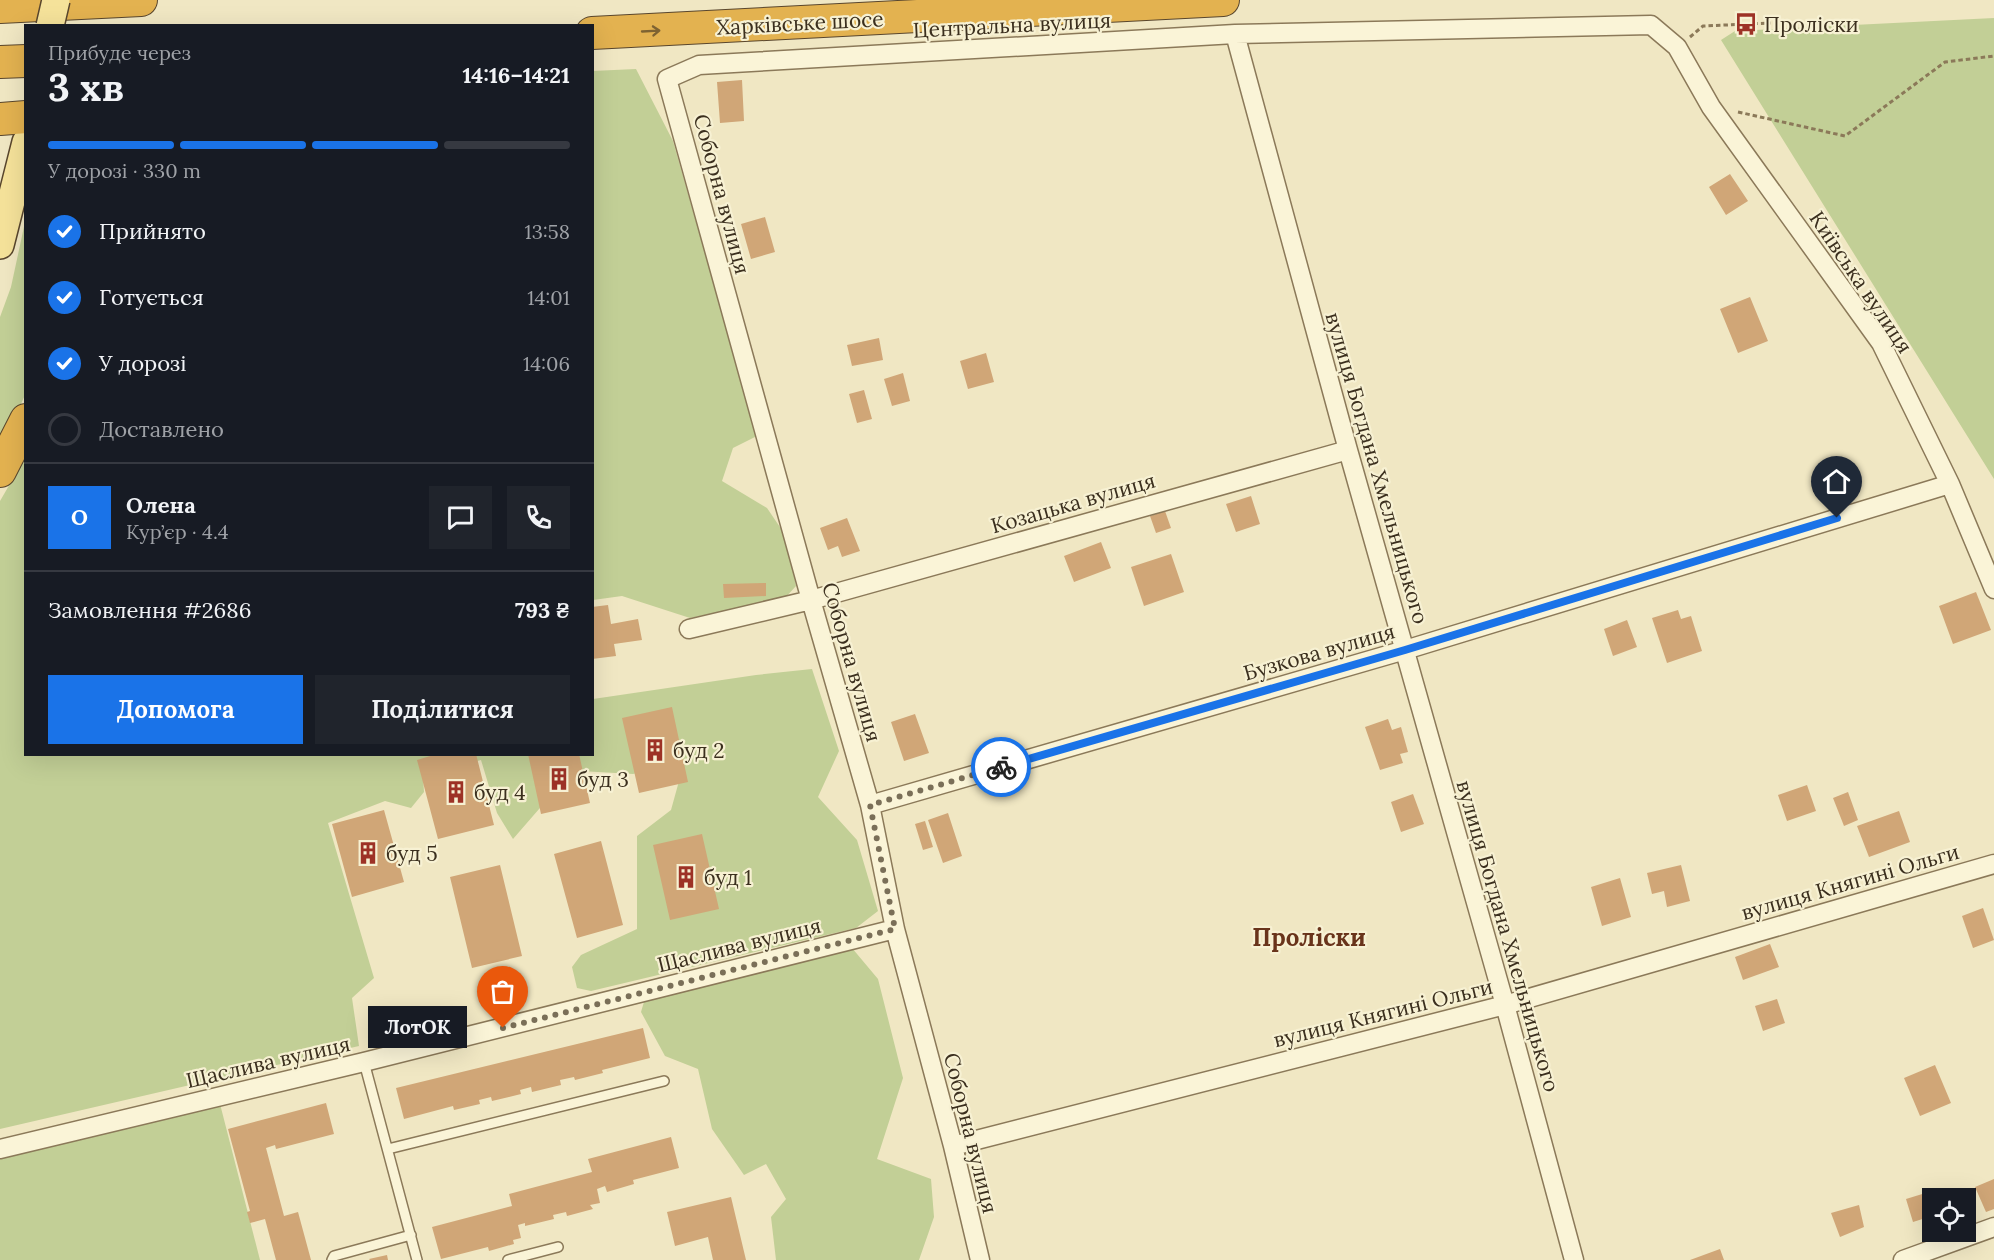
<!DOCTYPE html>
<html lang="uk">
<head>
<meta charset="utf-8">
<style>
	body { margin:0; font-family:Lora,serif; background:#20242c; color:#f1f3f6; height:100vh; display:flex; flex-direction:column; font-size:22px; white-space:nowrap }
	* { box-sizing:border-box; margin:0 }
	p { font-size:20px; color:#9ea1a6 }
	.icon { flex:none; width:33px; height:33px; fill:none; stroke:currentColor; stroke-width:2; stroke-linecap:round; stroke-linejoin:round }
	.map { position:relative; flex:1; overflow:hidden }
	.side { position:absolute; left:24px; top:24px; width:570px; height:732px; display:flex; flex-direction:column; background:#171b24; border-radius:0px; box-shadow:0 6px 24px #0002 }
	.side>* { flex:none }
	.fabs { position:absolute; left:1922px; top:1188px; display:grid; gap:12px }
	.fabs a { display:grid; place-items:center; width:54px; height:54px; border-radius:0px; background:#171b24; box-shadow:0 6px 24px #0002; font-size:30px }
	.pin { position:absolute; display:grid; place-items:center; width:51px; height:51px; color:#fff; margin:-62px -26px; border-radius:50% 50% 50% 0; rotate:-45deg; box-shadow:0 0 6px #0007 }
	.pin .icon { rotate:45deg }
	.courier { position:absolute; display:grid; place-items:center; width:60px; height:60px; margin:-30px; border:4px solid #1a73e8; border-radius:50%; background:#fff; color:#222; box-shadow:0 2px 8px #0007 }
	.bubble { position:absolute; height:42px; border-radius:0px; background:#171b24; box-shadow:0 6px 24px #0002; font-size:20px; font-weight:700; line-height:42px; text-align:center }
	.overview em { font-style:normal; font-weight:700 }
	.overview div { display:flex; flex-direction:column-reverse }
	.overview { display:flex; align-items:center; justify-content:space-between; height:102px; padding:0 24px }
	h1 { font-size:39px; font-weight:700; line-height:45px }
	.bar { display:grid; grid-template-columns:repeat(4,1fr); gap:9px 6px; align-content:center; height:72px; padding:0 24px }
	.bar i { height:8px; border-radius:4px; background:#363941 }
	.bar .current { background:#1a73e8 }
	.bar p { grid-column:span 4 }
	.line { display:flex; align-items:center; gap:15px; padding:0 24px; border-top:2px solid #363941 }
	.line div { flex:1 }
	.round { display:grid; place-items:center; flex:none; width:63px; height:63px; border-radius:0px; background:#20242c }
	ol { padding:0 24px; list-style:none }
	li { display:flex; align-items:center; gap:18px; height:66px }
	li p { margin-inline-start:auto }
	li .icon { padding:6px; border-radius:50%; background:#1a73e8; color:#fff; stroke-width:4 }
	li:last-child { color:#9ea1a6 }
	li i { width:33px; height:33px; border:3px solid #363941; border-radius:50% }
	.action { display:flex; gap:12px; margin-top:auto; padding:12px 24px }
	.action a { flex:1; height:69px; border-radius:0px; background:#1a73e8; color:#fff; font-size:24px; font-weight:700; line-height:69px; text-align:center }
	.action a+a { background:#20242c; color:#f1f3f6 }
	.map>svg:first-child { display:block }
	.green { fill:#c2cf96 }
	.building { fill:#d0a677 }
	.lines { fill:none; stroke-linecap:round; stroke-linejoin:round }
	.lane-casing { stroke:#8b7959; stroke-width:12 }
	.street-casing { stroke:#8b7959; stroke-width:21 }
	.primary-casing { stroke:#59462d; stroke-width:30 }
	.highway-casing { stroke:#59462d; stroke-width:34 }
	.path { stroke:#8b7959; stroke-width:3; stroke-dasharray:4.5 3; stroke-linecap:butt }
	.lane { stroke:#faf4d7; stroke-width:9 }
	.street { stroke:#faf4d7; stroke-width:18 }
	.primary { stroke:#f5e29a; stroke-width:27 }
	.highway { stroke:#e3b250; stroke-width:32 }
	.primary-bridge-casing { stroke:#59462d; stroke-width:30; stroke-linecap:butt }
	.primary-bridge { stroke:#f5e29a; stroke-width:27 }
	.oneway { stroke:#7e6332 }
	.done { stroke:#7a6f58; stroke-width:6; stroke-dasharray:0 10.8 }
	.route { stroke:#1a73e8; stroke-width:8 }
	.labels { text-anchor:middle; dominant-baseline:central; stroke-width:4.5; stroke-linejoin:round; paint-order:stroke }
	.street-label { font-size:21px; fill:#3b2f1e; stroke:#f7f1d3 }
	.poi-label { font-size:21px; fill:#3b2f1e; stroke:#f7f1d3; text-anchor:start }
	.quarter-label { font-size:24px; font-weight:bold; fill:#69341b; stroke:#f7f1d3 }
</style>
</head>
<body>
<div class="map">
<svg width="1994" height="1260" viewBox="0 0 1994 1260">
	<rect width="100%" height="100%" fill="#f0e7c3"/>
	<path class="green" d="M1994,18V479L1721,40L1735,31Z
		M636,69L673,141L757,436L733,448L722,481L767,508L786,536L796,586L784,599L690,618L622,596L593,600L592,71Z
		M25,222V395L0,451V317L11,287Z
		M25,458L26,754H592L593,699L756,675L812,669L839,751L818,797L857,840L878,911L856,928L591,991L577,988L572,967L581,955L637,929V836L671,810L684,763L633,774L545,769L546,801L513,839L497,813L481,760L423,776L424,792L411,808L385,801L328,823L374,978L352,998L359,1046L0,1129V501Z
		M852,948L878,979L903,1078L877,1159L931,1179L934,1217L919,1260H776L771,1217L786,1199L766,1164L744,1175L712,1129L698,1069L665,1056L641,1012L646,995Z
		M219,1100L260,1260H0V1155Z"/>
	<path class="building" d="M742,80L744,121L720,123L717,82Z
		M1730,174L1748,201L1726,215L1709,187Z
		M765,217L775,252L751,259L741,224Z
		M1750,297L1768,341L1738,353L1720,309Z
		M879,338L883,360L852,366L847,345Z
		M986,353L994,382L968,389L960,361Z
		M903,373L910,401L892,406L884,379Z
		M864,390L872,419L857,423L849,394Z
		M1251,496L1260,524L1236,532L1226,504Z
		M1165,511L1171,528L1156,533L1150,516Z
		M847,518L860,551L842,557L838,546L828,550L820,528Z
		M1101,542L1111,568L1074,582L1064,556Z
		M1171,554L1184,592L1144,606L1131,567Z
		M766,583V596L724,598L723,584Z
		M1976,592L1991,630L1953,644L1939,606Z
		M608,605L611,624L638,619L642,640L614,644L616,656L592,659V607Z
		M1678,610L1681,619L1691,616L1702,651L1667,663L1652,618Z
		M1627,620L1637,647L1613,656L1604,629Z
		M672,707L688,782L639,793L622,718Z
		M915,714L929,753L904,761L891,722Z
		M1388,719L1392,730L1401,727L1408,752L1400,754L1403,763L1380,770L1365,727Z
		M437,754H476L494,825L438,839L417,760Z
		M528,754H579L590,803L541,814Z
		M1807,785L1816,811L1787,821L1778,795Z
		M1848,792L1858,820L1844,826L1833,798Z
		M1413,794L1424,824L1401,832L1391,802Z
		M384,810L404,882L352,897L332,824Z
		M1899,811L1910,842L1869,857L1857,826Z
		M948,813L962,856L943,863L928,820Z
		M925,821L933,847L923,850L915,824Z
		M702,834L719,909L670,920L653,845Z
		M601,841L623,925L577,938L554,854Z
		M500,865L522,956L472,968L450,877Z
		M1681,865L1690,901L1667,907L1664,891L1652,894L1647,873Z
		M1620,878L1631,917L1602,926L1591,887Z
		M1983,908L1994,940L1973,948L1962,916Z
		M1770,944L1779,967L1743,980L1735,957Z
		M1777,999L1785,1023L1763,1031L1755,1006Z
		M643,1028L650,1058L602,1070L603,1073L575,1080L574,1077L560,1080L561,1085L532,1092L531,1087L520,1090L521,1094L492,1101L491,1097L479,1100L480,1104L454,1110L453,1106L404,1119L396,1088Z
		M1935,1065L1951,1103L1920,1116L1904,1078Z
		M326,1103L334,1134L276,1149L275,1145L266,1148L284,1216L298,1212L311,1260H276L265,1219L250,1223L247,1212L250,1211L228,1129Z
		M671,1137L679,1168L633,1180L634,1184L607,1192L605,1186L597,1189L600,1203L590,1205L593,1209L567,1216L566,1212L553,1215L554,1219L525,1226V1223L518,1225L521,1238L513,1240L514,1244L489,1251L488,1247L441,1259L432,1227L512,1206L509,1194L592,1172L588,1159Z
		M1994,1179V1209L1986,1212L1975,1187Z
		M1932,1191L1934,1198H1932V1216L1913,1222L1906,1199Z
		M731,1197L746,1260H713L708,1237L675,1246L667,1212Z
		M1859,1205L1864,1227L1840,1237L1831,1213Z
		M1720,1249L1724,1260H1690Z
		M387,1255L388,1260H370L369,1259Z"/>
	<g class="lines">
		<g class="lane-casing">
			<path id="lane" d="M364,1062L417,1260
				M388,1149L664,1081
				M332,1260L334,1256L411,1235
				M508,1260L558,1247"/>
		</g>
		<g class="street-casing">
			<path id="street" d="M1235,34L1348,450L1505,1005L1574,1260
				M689,629L811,600L1348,450
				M870,805L1405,650L1950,484
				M953,1146L1505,1005L1994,864
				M0,1149L364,1062L895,929
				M980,1260L953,1146L895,929L870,805L811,600L667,79L699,65L1235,34L1651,25L1677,47L1711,107L1881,343L1950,484L1994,589
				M1903,1260L1994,1227"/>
		</g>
		<g class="primary-casing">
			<path id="primary" d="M0,245L26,142"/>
		</g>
		<g class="highway-casing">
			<path id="highway" d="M0,7L141,0
				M592,33L1223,0
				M0,62L26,61
				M0,119L26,117
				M0,471L26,420"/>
		</g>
		<path class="path" d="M1690,37L1703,26L1771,23
			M1738,112L1845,136L1945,62L1994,56"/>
		<use href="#lane" class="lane"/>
		<use href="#street" class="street"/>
		<use href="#primary" class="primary"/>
		<use href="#highway" class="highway"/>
		<g class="primary-bridge-casing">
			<path id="primary-bridge" d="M50,26L56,0"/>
		</g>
		<use href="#primary-bridge" class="primary-bridge"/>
	</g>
	<defs><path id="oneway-shaft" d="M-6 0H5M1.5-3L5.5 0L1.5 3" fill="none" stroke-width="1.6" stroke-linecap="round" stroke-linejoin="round" transform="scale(1.5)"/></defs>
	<use class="oneway" href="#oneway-shaft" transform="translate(651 31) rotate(-3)"/>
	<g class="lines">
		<path class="done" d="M503,1028L895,929L870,805L1001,767"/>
		<path class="route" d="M1001,767L1405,650L1837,518"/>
	</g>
	<defs>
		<g id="bus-bare" transform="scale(1.8)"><path d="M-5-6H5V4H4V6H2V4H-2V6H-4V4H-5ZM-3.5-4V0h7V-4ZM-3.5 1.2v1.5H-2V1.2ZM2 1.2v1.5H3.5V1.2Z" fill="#9d3226" stroke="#f7f1d3" stroke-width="2.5" paint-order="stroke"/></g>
		<g id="building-bare" transform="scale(1.8)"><path d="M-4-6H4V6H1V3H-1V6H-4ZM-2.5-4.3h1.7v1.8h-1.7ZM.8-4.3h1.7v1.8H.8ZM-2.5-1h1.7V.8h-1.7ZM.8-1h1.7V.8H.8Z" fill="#9d3226" stroke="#f7f1d3" stroke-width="2.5" paint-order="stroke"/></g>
	</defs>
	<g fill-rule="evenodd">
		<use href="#bus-bare" x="1746" y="24"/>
		<use href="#building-bare" x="655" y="750"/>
		<use href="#building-bare" x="559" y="779"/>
		<use href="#building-bare" x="456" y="792"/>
		<use href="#building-bare" x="368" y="853"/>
		<use href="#building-bare" x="686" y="877"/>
	</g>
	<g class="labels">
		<g class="street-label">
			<text transform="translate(800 23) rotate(-3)">Харківське шосе</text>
			<text transform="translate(1012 25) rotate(-3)">Центральна вулиця</text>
			<text transform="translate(722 194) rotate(75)">Соборна вулиця</text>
			<text transform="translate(1861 282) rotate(56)">Київська вулиця</text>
			<text transform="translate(1377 468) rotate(74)">вулиця Богдана Хмельницького</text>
			<text transform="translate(1073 503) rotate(-16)">Козацька вулиця</text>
			<text transform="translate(1319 652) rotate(-16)">Бузкова вулиця</text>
			<text transform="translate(852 662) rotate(74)">Соборна вулиця</text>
			<text transform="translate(1850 882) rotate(-16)">вулиця Княгині Ольги</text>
			<text transform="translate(1508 936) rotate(74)">вулиця Богдана Хмельницького</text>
			<text transform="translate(739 945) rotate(-14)">Щаслива вулиця</text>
			<text transform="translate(1383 1013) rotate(-14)">вулиця Княгині Ольги</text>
			<text transform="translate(268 1062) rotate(-13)">Щаслива вулиця</text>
			<text transform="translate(971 1133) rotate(76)">Соборна вулиця</text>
		</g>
		<g class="poi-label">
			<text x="1764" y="24">Проліски</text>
			<text x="673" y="750">буд 2</text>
			<text x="577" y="779">буд 3</text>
			<text x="474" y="792">буд 4</text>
			<text x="386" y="853">буд 5</text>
			<text x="704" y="877">буд 1</text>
		</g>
		<g class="quarter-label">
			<text x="1309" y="937">Проліски</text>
		</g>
	</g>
</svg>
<div class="fabs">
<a><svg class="icon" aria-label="locate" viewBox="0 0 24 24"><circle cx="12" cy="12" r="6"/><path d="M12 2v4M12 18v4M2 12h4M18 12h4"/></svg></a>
</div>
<div class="pin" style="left:503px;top:1028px;background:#ea580c"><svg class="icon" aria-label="bag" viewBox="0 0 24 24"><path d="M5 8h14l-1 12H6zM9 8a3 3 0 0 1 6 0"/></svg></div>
<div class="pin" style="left:1837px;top:518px;background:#1f2937"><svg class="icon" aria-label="home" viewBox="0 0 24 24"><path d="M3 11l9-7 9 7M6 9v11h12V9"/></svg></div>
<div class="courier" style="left:1001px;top:767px"><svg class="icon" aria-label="bike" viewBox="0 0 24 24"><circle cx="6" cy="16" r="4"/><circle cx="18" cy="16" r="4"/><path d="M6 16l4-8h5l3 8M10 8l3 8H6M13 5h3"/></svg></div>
<div class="bubble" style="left:368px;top:1006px;width:99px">ЛотОК</div>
<section class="side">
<div class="overview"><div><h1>3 хв</h1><p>Прибуде через</p></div><em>14:16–14:21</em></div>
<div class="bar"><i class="current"></i><i class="current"></i><i class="current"></i><i></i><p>У дорозі · 330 m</p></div>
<ol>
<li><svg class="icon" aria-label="check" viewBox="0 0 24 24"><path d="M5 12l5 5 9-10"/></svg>Прийнято<p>13:58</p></li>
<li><svg class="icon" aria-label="check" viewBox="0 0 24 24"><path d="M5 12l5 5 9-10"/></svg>Готується<p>14:01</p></li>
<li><svg class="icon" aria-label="check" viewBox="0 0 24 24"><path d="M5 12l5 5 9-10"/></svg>У дорозі<p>14:06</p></li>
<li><i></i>Доставлено</li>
</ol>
<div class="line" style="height:108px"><b class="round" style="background:#1a73e8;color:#fff">О</b><div><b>Олена</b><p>Кур’єр · 4.4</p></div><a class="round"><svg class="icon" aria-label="chat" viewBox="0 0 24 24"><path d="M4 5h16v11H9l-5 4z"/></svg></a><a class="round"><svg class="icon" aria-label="phone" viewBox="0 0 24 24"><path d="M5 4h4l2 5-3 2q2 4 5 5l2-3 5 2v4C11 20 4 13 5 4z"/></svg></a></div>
<div class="line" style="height:78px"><div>Замовлення #2686</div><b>793 ₴</b></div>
<div class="action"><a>Допомога</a><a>Поділитися</a></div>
</section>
</div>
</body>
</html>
